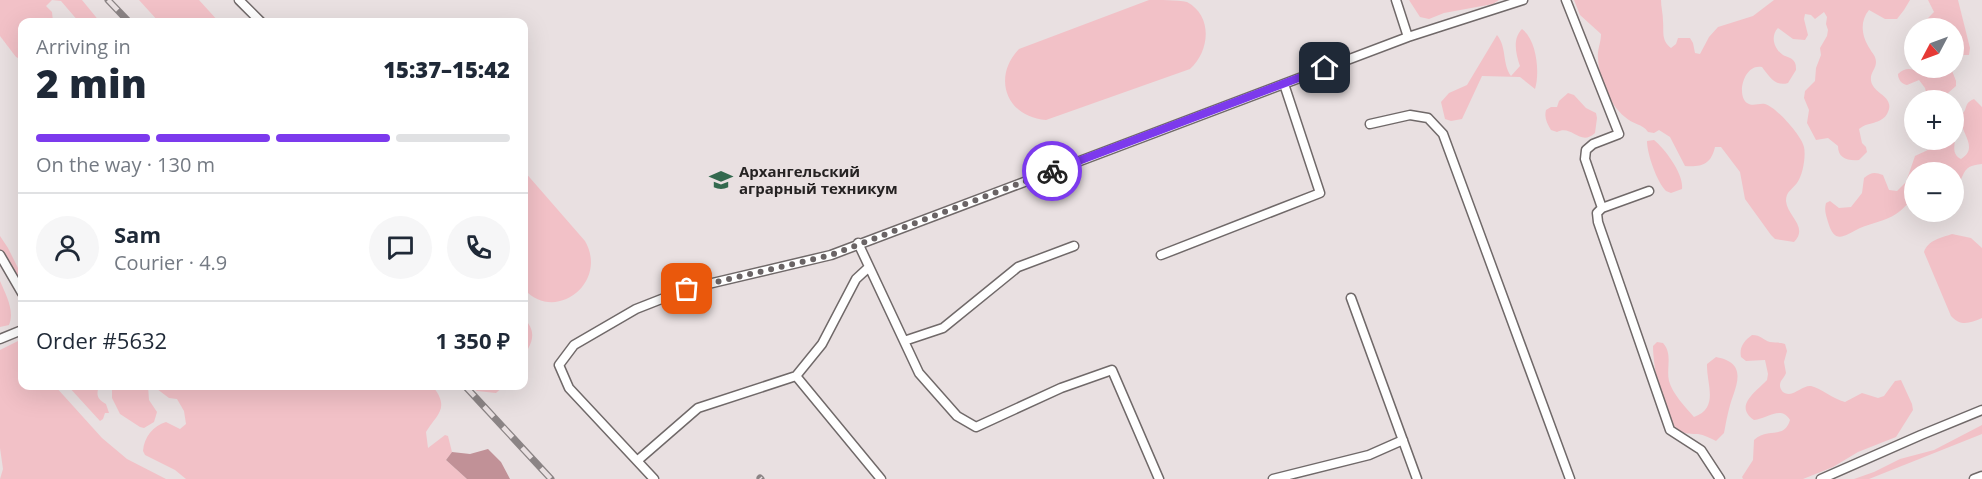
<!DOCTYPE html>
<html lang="en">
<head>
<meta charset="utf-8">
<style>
	body { margin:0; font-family:"Open Sans",sans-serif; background:#f6f6f7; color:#1f2937; height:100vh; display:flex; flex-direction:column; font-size:22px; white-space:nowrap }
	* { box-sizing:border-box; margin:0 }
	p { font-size:20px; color:#747a83 }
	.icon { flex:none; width:33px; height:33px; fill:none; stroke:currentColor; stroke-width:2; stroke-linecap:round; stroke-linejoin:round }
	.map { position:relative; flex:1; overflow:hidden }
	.panel { position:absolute; left:18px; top:18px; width:510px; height:372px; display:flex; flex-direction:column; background:#fff; border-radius:12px; box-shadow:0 6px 24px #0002 }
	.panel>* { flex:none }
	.needle { width:39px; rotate:229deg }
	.tools { position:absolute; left:1904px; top:18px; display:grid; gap:12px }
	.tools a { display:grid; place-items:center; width:60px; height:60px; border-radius:50%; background:#fff; box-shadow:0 6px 24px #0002; font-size:30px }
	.pin { position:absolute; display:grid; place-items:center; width:51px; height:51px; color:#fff; margin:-26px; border-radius:12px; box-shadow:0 3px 9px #0006 }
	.courier { position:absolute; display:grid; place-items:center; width:60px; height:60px; margin:-30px; border:4px solid #7c3aed; border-radius:50%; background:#fff; color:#222; box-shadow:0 2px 8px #0007 }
	.headline em { font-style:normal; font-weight:800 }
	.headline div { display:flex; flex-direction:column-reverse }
	.headline { display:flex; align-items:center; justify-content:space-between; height:102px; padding:0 18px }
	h1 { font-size:39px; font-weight:800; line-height:45px }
	.bar { display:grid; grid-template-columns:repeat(4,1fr); gap:9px 6px; align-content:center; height:72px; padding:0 18px }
	.bar i { height:8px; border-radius:4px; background:#e0e1e3 }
	.bar .selected { background:#7c3aed }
	.bar p { grid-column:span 4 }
	.line { display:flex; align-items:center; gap:15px; padding:0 18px; border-top:2px solid #e0e1e3 }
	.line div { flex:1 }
	.round { display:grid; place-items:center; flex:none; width:63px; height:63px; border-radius:32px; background:#f6f6f7 }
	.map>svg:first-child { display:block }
	.green { fill:#f2c1c7 }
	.water { fill:#c19197 }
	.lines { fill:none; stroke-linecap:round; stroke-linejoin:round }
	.lane-casing { stroke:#706969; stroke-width:11 }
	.lane { stroke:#fff; stroke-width:8 }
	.rail-casing { stroke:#8b8485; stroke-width:7 }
	.rail { stroke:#e9e0e1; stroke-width:4.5; stroke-dasharray:14; stroke-linecap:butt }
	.done { stroke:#6a6465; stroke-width:6; stroke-dasharray:0 10.8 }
	.route { stroke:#7c3aed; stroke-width:8 }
	.labels { text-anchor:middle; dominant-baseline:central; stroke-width:4.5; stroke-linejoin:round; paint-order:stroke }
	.poi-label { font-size:15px; font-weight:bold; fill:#252222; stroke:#e9e0e1; text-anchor:start }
</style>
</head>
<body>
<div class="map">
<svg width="1982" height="479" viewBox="0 0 1982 479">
	<rect width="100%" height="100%" fill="#e9e0e1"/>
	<path class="green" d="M0,0H82L100,22H79L61,1L52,0L46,6L52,12L53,22H22V60L16,57L0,36Z
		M139,0H199L219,22H159Z
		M1149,0C1160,0 1177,0 1187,2C1213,16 1210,51 1190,69L1046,120C1006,117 992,77 1019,49Z
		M1409,0H1499L1493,4L1444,13L1429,19L1420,17Z
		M1574,0H1661C1661,7 1663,14 1663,21C1664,32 1661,40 1671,48L1676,44L1678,38H1690L1693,43L1695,53L1700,54L1709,37L1718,27L1753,16L1774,0H1910L1904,10L1897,19H1885L1869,10C1859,22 1862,37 1870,49C1872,53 1876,56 1876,62C1876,70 1868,74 1872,84C1877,95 1896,98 1887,114C1880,125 1869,121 1859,129L1862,143L1866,147L1867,152L1859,160C1847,161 1838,158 1838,146L1828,138L1816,140L1807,123L1809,110L1804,98L1805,91L1815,81L1816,68L1821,55L1820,48L1827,36L1828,30L1826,24L1827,17L1824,12L1815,19L1811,15L1805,14L1804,19L1808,35L1805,40L1793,39L1778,28C1770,36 1774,49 1783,55C1787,57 1790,57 1793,60C1796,63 1796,66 1796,70L1788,83C1775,87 1769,76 1762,67C1744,63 1736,95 1747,103C1753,107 1758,103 1765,104C1775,106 1802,136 1804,147C1806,156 1803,175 1797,183C1792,190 1786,191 1786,201C1787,216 1809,227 1794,242L1775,239L1771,235L1745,199L1740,172L1721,147H1715C1711,165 1701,167 1685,166L1670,137L1659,130L1654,133L1648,132C1643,124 1632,124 1625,117C1609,104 1599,79 1598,58C1597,50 1601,43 1601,34L1580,15Z
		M1928,0H1958L1970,48L1969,55H1958L1953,58V28H1923V23L1934,12Z
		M1522,29C1537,40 1540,73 1535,89L1520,77L1482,76L1462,119L1451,121L1445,119L1441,102L1449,93L1467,85L1497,35C1507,47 1502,64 1511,76L1520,66C1516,54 1512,39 1522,29Z
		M1922,68H1951L1956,81V86L1940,100H1928L1925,88L1919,80L1907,85C1902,84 1898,80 1898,74C1905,67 1912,68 1920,73Z
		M1568,93L1574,95L1586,108L1596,113L1597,118L1595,133C1580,147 1572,124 1557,132L1551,130C1547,123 1544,118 1546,110L1551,107H1557L1559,101Z
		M1974,99L1982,107V164C1958,166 1968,177 1953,189V172H1914V199C1907,203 1903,210 1896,214C1885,221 1872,223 1860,228C1845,235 1835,246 1828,222C1826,215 1824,210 1826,203L1830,201L1839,208L1851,207L1862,193L1864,178C1871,172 1875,172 1883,175L1889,190L1897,191L1906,182L1915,156L1932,148L1937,140H1953V130C1959,141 1948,152 1961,159C1979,148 1961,134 1961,119C1961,114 1963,114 1965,110C1967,104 1967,102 1974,99Z
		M1654,140C1665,149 1684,174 1682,189L1671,193L1666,191C1657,182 1647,154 1647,141Z
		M524,171L585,241C609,283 555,324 524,289Z
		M1952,234L1971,238L1982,248V318C1970,323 1961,327 1951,316L1924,252C1928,240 1941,238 1952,234Z
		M0,236L8,248L22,276V306L11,280L0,263Z
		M0,281C6,295 15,311 9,325L0,327Z
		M524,318C533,328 535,336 528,349L524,350Z
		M1752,335C1761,335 1763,340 1770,342C1776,343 1780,342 1785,344L1787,351L1784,362L1786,373C1785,376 1783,378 1781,381C1778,387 1782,394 1789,394C1797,393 1804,385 1811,386C1821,388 1833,399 1845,402L1862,393L1878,398L1884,396L1895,381L1901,380L1912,404L1913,410L1896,437L1858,452L1833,467L1803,479H1743L1742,477L1753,460L1754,440C1768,427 1784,440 1790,420C1781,405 1767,419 1754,420C1733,406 1757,391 1767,380L1768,374L1765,360L1746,361L1741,357C1739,347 1744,341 1752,335Z
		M22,339V386H55L102,438L127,459L166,479H0L3,469L0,448V350Z
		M1657,342L1663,343C1673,354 1666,368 1669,381C1672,393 1686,408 1694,417C1720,408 1706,383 1707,364L1716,357C1742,362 1740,376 1733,396C1729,406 1726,422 1724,433L1716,441C1710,438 1704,435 1698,434C1692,434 1685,434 1679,431C1662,421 1653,365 1653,346Z
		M68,386H99C96,395 97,399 106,404L109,413H105L103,419L100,421Z
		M114,386H148L149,400L157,412L154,422L144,428L140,427L120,414L112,398V390Z
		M153,386H419L434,388C450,409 436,415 426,432L428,448L445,435L448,436L452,452L446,460L467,479H186L175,470L145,455L143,451C144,437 153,426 166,422L180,429L186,424L184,411L177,399L169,398Z
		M469,386H504L496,393L477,391Z
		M1982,425V434L1869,479H1854L1874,472L1900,459L1934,450Z"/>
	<path class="water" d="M488,449L501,462L510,479H467L446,460L452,452L470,454Z"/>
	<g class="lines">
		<g class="lane-casing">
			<path id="lane" d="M239,0L261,22
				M1396,0L1408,37
				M1566,0L1619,134L1593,144L1586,150L1585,159L1602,208
				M1370,124L1410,115L1428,118L1443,134L1570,479
				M1649,191L1602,208L1597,213L1598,222L1670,430L1701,450L1720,479
				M858,243L919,373L957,416L976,427L1061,388L1112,370L1159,479
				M0,255L22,293
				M1161,255L1320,193L1284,84
				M1351,298L1417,479
				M0,339L22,330
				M904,341L943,328L1018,267L1074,246
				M796,376L881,479
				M637,461L698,408L796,376L822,344L856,279L869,267
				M654,479L569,388L559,365L574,345L636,309L687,289L831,255L1408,37L1523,0
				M1273,479L1369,455L1403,440
				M1821,479L1921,435L1982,410
				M1974,479L1982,476"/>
		</g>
		<use href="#lane" class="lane"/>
		<g class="rail-casing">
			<path id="rail" d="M108,0L129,22
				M465,386L551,479
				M760,478L761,479"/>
		</g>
		<use href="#rail" class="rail"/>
	</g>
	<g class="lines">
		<path class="done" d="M687,289L831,255L1052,171"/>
		<path class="route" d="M1052,171L1325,68"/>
	</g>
	<defs>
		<g id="university-bare" transform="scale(1.8)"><path d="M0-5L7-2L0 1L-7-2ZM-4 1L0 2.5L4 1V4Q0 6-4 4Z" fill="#33694e" stroke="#e9e0e1" stroke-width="2.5" paint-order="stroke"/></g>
	</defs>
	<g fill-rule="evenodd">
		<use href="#university-bare" x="721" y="180"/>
	</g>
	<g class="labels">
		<g class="poi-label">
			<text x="739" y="171">Архангельский<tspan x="739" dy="17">аграрный техникум</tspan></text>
		</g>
	</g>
</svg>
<div class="tools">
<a><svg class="needle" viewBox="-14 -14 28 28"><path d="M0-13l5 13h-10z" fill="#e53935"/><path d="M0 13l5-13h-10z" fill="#747a83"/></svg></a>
<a>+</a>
<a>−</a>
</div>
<div class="pin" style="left:687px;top:289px;background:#ea580c"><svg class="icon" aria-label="bag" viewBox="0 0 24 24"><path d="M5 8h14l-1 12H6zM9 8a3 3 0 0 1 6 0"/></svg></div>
<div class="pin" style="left:1325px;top:68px;background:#1f2937"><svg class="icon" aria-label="home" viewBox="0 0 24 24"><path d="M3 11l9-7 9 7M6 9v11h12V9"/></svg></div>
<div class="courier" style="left:1052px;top:171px"><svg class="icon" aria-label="bike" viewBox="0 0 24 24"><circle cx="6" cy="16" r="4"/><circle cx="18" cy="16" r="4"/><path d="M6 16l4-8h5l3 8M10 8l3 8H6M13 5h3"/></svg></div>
<section class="panel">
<div class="headline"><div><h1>2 min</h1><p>Arriving in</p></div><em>15:37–15:42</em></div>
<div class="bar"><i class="selected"></i><i class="selected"></i><i class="selected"></i><i></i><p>On the way · 130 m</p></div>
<div class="line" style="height:108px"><a class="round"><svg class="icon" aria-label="person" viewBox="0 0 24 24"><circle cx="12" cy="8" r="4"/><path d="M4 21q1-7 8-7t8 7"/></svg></a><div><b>Sam</b><p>Courier · 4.9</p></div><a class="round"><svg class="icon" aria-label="chat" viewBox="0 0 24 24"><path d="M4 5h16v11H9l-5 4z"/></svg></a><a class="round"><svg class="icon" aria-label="phone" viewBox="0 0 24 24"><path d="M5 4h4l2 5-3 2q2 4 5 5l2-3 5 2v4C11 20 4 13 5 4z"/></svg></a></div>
<div class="line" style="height:78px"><div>Order #5632</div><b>1 350 ₽</b></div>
</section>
</div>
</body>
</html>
